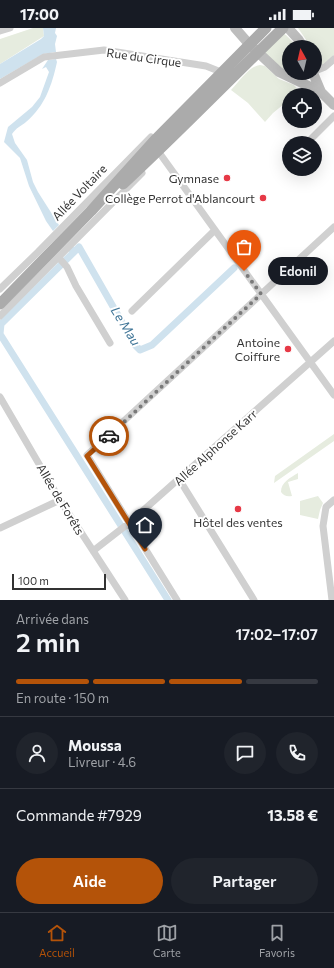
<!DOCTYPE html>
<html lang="fr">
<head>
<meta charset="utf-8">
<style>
	body { margin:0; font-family:Commissioner,sans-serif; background:#20242c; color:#f1f3f6; height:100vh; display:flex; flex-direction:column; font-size:15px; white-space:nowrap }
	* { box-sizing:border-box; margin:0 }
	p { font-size:13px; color:#9ea1a6 }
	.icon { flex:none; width:22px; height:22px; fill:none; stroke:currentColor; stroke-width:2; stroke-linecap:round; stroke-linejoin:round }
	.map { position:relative; height:572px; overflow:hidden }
	.panel { display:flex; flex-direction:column; background:#171b24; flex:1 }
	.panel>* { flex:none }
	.needle { width:26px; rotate:352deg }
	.fabs { position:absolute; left:282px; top:12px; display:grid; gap:8px }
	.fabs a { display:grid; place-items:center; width:40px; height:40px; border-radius:50%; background:#171b24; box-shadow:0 4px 16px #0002; font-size:20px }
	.scale { position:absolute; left:12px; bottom:10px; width:94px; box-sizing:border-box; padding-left:4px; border:2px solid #333; border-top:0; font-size:11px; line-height:14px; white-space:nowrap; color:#333; -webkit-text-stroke:3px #fff; paint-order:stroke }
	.pin { position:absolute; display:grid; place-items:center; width:34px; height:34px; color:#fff; margin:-41px -17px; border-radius:50% 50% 50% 0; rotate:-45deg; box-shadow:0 0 4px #0007 }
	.pin .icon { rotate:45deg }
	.courier { position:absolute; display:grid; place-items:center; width:40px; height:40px; margin:-20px; border:3px solid #b45309; border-radius:50%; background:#fff; color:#222; box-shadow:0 1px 5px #0007 }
	.bubble { position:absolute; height:28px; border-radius:14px; background:#171b24; box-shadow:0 4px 16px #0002; font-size:13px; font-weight:600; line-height:28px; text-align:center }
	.head em { font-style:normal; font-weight:600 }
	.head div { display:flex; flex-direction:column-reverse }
	.head { display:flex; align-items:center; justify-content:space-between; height:68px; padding:0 16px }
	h1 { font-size:26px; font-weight:600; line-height:30px }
	.bar { display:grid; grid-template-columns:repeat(4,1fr); gap:6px 4px; align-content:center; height:48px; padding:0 16px }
	.bar i { height:5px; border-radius:3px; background:#363941 }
	.bar .on { background:#b45309 }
	.bar p { grid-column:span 4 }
	.line { display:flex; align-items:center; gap:10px; padding:0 16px; border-top:1px solid #363941 }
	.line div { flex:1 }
	.round { display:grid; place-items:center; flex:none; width:42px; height:42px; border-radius:21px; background:#20242c }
	.cta { display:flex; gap:8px; margin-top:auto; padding:8px 16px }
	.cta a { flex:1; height:46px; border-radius:24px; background:#b45309; color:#fff; font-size:16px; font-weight:600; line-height:46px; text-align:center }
	.cta a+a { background:#20242c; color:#f1f3f6 }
	.status { display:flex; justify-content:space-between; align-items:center; height:28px; padding:0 20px; background:#171b24; direction:ltr }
	.status svg { height:11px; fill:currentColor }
	.dock { display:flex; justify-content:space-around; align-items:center; height:56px; border-top:1px solid #363941; background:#171b24; font-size:11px; color:#9ea1a6 }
	.dock a { display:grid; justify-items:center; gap:2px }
	.dock .on { color:#b45309 }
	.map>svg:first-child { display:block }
	.green { fill:#e6ecdf }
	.water { fill:#cfe2ee }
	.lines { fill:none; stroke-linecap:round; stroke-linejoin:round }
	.canal { stroke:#cfe2ee; stroke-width:7 }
	.minor { stroke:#d0d0d0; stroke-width:7 }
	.secondary { stroke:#bdbdbd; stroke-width:10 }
	.primary { stroke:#ababab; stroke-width:11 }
	.done { stroke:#7a7a7a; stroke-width:4; stroke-dasharray:0 7.2 }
	.route { stroke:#b45309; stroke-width:5 }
	.poi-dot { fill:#e63946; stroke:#fff; stroke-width:1.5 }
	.labels { text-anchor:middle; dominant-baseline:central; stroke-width:4; stroke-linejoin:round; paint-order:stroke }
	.street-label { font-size:12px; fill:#333; stroke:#fff }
	.poi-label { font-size:12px; fill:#333; stroke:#fff; text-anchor:end }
	.water-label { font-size:13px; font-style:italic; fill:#3f7597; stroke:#fff }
</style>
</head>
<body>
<div class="status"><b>17:00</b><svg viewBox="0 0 49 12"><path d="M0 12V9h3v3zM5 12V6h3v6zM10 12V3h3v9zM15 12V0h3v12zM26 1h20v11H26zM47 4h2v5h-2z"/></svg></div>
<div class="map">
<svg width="334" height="572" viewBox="0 0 334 572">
	<rect width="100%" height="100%" fill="#fff"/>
	<path class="green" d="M33,0H43L44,8L0,36V11Z
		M298,0H334V27L321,38L315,30V19H311Z
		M284,6L286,7L298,19H289V43H285L266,26V23Z
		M260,37L265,38L279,51L294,57L303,67H289V72L273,85L265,94L248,75L231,62C239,54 249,38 260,37Z
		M334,406V413L274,455L275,448Z
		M298,445V451L288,454L292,468C287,469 284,468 281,464C281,454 290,450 298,445Z
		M318,468L323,475L320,482L318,491L300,487V473Z"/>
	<path class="water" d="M43,0H56L55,5L57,8L55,16L56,24L43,26L0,51V36L41,11L44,8Z
		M56,31L57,34C52,57 45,78 26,94C21,98 16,100 12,106L15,115L27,132L33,154L38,164L59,197L53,203L46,193L29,158L20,130L4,114L8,99L32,79L40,69L49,44L46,39L42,41L48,32Z"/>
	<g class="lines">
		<path class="canal" d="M71,221L74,224L79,219L135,317L140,322L152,317L234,240
			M0,306L168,572
			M0,306L1,296L74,224"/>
		<path class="minor" d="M0,3L10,0
			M315,43L325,39L334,31
			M0,55L44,29L104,22L206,38L221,44
			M307,115L334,88
			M156,125L158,123L334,367
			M59,230L67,239L76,258L110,315
			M0,261L38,224L151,109
			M132,283L215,202
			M0,288L142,145
			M0,369L60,472L125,572
			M179,451L254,572
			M0,500L60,472
			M93,523L129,495L334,313
			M177,572L87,427L334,199
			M332,572L323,498L326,479L334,472"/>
		<path class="secondary" d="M235,0L249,16L279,44L321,64
			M288,0L298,11L303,19
			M313,45L321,64L334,77"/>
		<path class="primary" d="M123,156C178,105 229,52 283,0
			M0,276L91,183L156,111L266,0"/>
	</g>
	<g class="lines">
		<path class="done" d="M109,408L261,266L244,243"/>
		<path class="route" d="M109,408L87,428L145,521"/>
	</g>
	<g class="poi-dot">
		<circle cx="227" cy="150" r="4"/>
		<circle cx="263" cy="170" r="4"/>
		<circle cx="288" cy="321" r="4"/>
		<circle cx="238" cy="481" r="4"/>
	</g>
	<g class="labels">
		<g class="street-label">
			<text transform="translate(144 29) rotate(8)">Rue du Cirque</text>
			<text transform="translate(79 164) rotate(-46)">Allée Voltaire</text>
			<text transform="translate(215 419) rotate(-42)">Allée Alphonse Karr</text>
			<text transform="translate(61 471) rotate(59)">Allée de Forêts</text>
		</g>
		<g class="poi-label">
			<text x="219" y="150">Gymnase</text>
			<text x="255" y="170">Collège Perrot d'Ablancourt</text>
			<text x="280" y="314">Antoine<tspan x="280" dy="14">Coiffure</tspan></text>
			<text x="238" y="494" text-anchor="middle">Hôtel des ventes</text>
		</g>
		<g class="water-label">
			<text transform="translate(126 298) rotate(58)">Le Mau</text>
		</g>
	</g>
</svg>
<div class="fabs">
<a><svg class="needle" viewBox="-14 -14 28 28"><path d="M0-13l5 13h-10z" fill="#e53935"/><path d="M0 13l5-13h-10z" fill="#9ea1a6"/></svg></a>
<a><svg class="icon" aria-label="locate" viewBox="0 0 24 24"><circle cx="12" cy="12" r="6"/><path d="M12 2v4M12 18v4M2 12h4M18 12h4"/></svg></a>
<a><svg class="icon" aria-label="layers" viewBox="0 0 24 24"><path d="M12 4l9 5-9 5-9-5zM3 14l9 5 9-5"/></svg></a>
</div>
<div class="scale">100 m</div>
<div class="pin" style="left:244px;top:243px;background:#ea580c"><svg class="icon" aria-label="bag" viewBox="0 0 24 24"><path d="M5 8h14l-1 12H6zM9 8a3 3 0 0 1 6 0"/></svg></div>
<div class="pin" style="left:145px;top:521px;background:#1f2937"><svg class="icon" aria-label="home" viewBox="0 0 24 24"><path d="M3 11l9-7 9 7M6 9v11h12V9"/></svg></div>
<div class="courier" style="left:109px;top:408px"><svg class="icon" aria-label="car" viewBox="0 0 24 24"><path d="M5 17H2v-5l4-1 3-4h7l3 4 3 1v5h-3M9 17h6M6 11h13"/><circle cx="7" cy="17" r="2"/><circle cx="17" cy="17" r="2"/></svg></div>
<div class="bubble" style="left:268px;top:229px;width:60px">Edonil</div>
</div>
<section class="panel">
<div class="head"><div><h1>2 min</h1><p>Arrivée dans</p></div><em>17:02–17:07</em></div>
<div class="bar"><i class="on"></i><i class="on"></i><i class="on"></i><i></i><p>En route · 150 m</p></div>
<div class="line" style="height:72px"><a class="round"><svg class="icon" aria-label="person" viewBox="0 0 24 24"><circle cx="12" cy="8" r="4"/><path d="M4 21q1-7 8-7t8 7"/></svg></a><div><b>Moussa</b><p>Livreur · 4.6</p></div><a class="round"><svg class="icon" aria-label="chat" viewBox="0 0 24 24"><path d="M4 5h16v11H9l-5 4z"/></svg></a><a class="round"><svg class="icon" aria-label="phone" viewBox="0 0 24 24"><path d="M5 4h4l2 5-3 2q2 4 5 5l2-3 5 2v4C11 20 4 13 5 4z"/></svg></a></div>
<div class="line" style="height:52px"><div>Commande #7929</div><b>13.58 €</b></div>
<div class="cta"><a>Aide</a><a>Partager</a></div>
</section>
<nav class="dock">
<a class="on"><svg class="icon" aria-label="home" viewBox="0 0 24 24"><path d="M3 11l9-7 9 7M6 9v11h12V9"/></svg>Accueil</a>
<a><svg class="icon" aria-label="map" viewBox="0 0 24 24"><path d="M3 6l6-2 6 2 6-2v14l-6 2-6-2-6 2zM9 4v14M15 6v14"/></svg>Carte</a>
<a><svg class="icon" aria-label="saved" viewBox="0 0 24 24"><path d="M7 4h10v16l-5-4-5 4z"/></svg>Favoris</a>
</nav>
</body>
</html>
